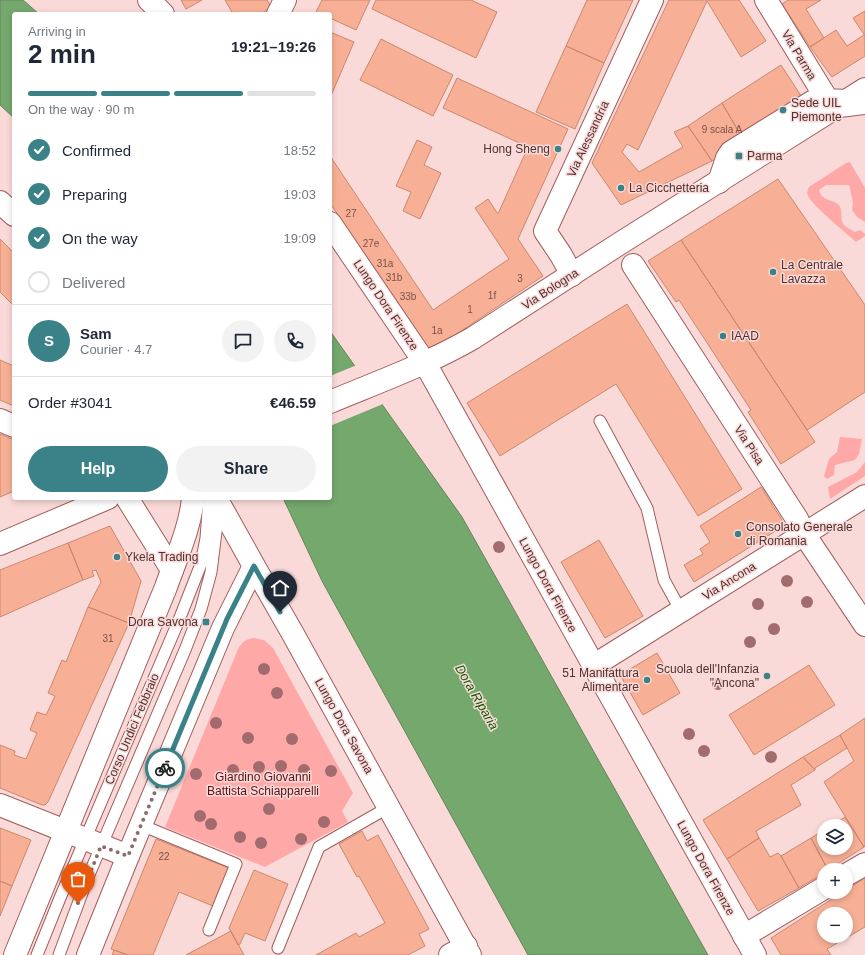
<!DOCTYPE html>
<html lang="en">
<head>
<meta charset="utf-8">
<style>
	body { margin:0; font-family:Arial,sans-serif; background:#f2f2f3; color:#1f2937; height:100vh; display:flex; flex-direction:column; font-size:15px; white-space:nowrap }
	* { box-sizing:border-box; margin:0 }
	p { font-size:13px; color:#747a83 }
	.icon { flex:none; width:22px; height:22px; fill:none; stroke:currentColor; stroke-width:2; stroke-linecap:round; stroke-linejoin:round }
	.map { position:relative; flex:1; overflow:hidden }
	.drawer { position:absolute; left:12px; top:12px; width:320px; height:488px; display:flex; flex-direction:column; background:#fff; border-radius:4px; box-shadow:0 2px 6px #0003 }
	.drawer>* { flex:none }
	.buttons { position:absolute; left:817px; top:819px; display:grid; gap:8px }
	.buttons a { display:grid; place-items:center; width:36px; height:36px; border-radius:50%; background:#fff; box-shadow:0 2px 6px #0003; font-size:20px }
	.pin { position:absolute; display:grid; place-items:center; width:34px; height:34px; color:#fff; margin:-41px -17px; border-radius:50% 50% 50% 0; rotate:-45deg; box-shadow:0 0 4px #0007 }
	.pin .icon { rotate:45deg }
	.courier { position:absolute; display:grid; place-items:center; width:40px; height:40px; margin:-20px; border:3px solid #3a8287; border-radius:50%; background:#fff; color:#222; box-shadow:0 1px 5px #0007 }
	.overview em { font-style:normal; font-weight:700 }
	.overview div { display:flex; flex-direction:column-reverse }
	.overview { display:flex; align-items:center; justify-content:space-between; height:68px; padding:0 16px }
	h1 { font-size:26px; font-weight:700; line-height:30px }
	.bar { display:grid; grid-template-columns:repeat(4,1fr); gap:6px 4px; align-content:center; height:48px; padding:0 16px }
	.bar i { height:5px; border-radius:3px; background:#e0e1e3 }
	.bar .active { background:#3a8287 }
	.bar p { grid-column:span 4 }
	.line { display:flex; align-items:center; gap:10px; padding:0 16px; border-top:1px solid #e0e1e3 }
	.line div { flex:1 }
	.round { display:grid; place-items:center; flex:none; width:42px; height:42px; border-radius:21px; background:#f2f2f3 }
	ol { padding:0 16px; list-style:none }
	li { display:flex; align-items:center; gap:12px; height:44px }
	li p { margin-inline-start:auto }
	li .icon { padding:4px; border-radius:50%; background:#3a8287; color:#fff; stroke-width:4 }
	li:last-child { color:#747a83 }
	li i { width:22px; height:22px; border:2px solid #e0e1e3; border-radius:50% }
	.action { display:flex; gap:8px; margin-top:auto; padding:8px 16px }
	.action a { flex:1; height:46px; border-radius:24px; background:#3a8287; color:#fff; font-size:16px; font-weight:700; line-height:46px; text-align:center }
	.action a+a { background:#f2f2f3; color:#1f2937 }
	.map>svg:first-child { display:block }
	.green { fill:#fea9a7 }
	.water { fill:#74a86c; stroke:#69845a }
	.pier { fill:#fadad8 }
	.building { fill:#f7b096; stroke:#cb876e; fill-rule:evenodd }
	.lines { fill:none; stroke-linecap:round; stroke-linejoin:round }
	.lane-casing { stroke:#a25d5c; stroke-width:13 }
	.street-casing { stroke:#a25d5c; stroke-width:24 }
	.secondary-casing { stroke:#a25d5c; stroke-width:24 }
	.lane { stroke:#fff; stroke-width:11 }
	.street { stroke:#fff; stroke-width:22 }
	.secondary { stroke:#fff; stroke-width:22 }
	.tree { fill:#a26b6e }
	.done { stroke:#8c6c6b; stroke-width:4; stroke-dasharray:0 7.2 }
	.route { stroke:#3a8287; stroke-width:5 }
	.poi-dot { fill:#3a8287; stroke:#fadad8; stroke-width:1.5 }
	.labels { text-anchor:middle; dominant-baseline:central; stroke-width:3; stroke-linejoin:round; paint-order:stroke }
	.number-label { font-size:10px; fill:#7a514a }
	.street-label { font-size:12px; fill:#503130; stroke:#fadad8 }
	.poi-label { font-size:12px; fill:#503130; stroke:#fadad8; text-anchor:start }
	.park-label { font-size:12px; fill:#5a1017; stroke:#fadad8 }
	.water-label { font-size:13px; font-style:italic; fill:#0c5700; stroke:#fadad8 }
</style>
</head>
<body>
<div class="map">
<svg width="865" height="955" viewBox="0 0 865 955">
	<rect width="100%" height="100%" fill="#fadad8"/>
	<path class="green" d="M850,162L865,188V222L857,217L852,210L853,202L849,185H826L819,190C822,201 831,199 838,204C844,210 839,219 844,225C847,228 852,230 855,232L860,230L865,234V236L856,242C845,232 814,207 808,196C806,193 808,190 809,187L846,163Z
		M840,437L862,439L859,454L855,460L835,465L834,475L827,479L824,476L829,459L837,452Z
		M865,462V476L830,499L828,487L857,472Z
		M253,638L264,640L273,648L353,793L342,811L348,822L265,867L165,827L238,649C242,642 246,639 253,638Z"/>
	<path class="water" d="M0,0H23L39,14H14V118L0,105Z
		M330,331L462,517L708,955H528L322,581L283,498H330Z"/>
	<path class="pier" d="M357,365L383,404L330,426V376Z"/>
	<path class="building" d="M181,0H202L186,9Z
		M225,0H267L271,7L261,14H233Z
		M322,0H370L356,30L330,18V14H321L316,12Z
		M376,0H471L497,12L476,58L372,9Z
		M587,0H633L604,63L566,46Z
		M669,0H739L766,41L741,57L707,1L638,150L627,144L622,152L639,172L683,147L674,132L688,126L712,161L621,205L592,163Z
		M788,0H821L806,9L824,38L810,47L782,4Z
		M865,11V36L853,18Z
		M836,30L847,46L864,35L865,36V56L832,77L810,47Z
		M330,32L354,42L330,98Z
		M381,39L453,75L433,116L360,80Z
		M566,46L604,63L575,129L536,112Z
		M781,65L805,102L744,141L722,103Z
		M457,78L568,129L518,239L543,276L430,352L330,203V156L433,310L509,259L475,208L488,199L498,214L528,147L443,108Z
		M722,103L744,141L712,161L688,126Z
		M417,140L432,147L424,165L441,173L420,219L403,211L411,192L396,186Z
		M778,179L865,305V392L807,430L681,240Z
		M0,239L14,253V306L0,292Z
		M681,240L815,442L781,464L748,412L751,410L679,300L676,302L648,261Z
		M627,304L742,489L698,516L616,384L500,456L467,403Z
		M0,360L14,366V406L0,400Z
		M0,434L14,440V491L0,497Z
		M761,487L785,525L694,582L684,565L703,554L700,549L710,542L700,526Z
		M110,526L141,581L129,623L88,607L101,582L96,570L92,571L94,576L83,580L68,543Z
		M599,540L643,616L605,638L561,562Z
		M68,543L83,580L0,617V570Z
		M88,607L129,623L48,802L45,805H42L0,788V745L15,751L14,755L26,759L37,733L30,730L37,712L46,715L55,696L48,693L62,660L66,662Z
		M657,653L680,693L643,715L620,675Z
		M809,665L835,705L754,755L729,715Z
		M865,718V846L864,847L824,782L854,761L840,735Z
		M840,735L847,748L815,768V770L803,757Z
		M803,757L815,770L791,785L801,805L756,831L759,838L727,859L703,820Z
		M845,817L864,847L828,870L811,838L824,830V848H846V826H831Z
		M0,828L31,840L12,886L0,881Z
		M362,831L367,841L378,835L429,929L419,934L425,946L408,955H316L356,933L359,937L385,923L359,876L357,877L339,844Z
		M759,838L770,857L778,853L781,856L799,888L758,911L727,859Z
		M811,838L828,870H824V873L799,888L781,856Z
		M156,839L229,868L213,906L179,892L153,955H128L111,949Z
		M254,870L288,884L265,941L245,933L240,944L238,945L229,928Z
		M865,878V927L827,949L831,955H781L771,938L843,892H846V890ZM824,914H846V936H824Z
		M0,881L12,886L0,916Z
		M231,931L244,955H186Z
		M114,950L128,955H112Z"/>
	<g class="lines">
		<g class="lane-casing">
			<path id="lane" d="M600,421L647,508L664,580L681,611
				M141,825L236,864L209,930
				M278,948L319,847L389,807
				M37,955L60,898L179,620L201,564L206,538L209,498
				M59,955L88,877L185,650L201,609L211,572L219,508"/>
		</g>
		<g class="street-casing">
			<path id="street" d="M766,0L833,109
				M278,14L285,0
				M839,106L865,103
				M719,182L727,158L731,152L812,102L827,100L846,101
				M633,265L797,519L804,534L865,625
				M572,275L561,255L545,231L652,0
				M0,420L14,426
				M127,498L172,570
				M0,544L108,498
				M593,666L865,496
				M0,805L128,856
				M846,875L865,864
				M744,936L824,888
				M450,955L466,946"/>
		</g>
		<g class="secondary-casing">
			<path id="secondary" d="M149,0L163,14
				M0,202L14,215
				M330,223L425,363L755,955
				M330,402C378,382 428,364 473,338L619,244L865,89
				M216,498L254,566L293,634L470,955
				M15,955L166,587C176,558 190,529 193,498
				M88,955L128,856L223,628L254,566"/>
		</g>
		<use href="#lane" class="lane"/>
		<use href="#street" class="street"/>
		<use href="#secondary" class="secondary"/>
	</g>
	<g class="tree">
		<circle cx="499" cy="547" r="6"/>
		<circle cx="787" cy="581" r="6"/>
		<circle cx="807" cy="602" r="6"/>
		<circle cx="758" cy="604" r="6"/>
		<circle cx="774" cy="629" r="6"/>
		<circle cx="750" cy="642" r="6"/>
		<circle cx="264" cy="669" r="6"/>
		<circle cx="718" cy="684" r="6"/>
		<circle cx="277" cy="693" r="6"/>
		<circle cx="216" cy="723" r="6"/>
		<circle cx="689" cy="734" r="6"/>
		<circle cx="248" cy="738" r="6"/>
		<circle cx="292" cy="739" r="6"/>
		<circle cx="704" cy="751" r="6"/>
		<circle cx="771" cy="757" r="6"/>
		<circle cx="281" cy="766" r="6"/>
		<circle cx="259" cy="767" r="6"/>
		<circle cx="233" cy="770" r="6"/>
		<circle cx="304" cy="770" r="6"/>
		<circle cx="331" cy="771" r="6"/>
		<circle cx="196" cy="774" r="6"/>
		<circle cx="269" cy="809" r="6"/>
		<circle cx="200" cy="816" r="6"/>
		<circle cx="324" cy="822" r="6"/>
		<circle cx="211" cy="824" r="6"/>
		<circle cx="240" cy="837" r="6"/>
		<circle cx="301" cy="839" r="6"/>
		<circle cx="261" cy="843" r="6"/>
	</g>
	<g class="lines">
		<path class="done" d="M78,903L101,846L128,856L165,768"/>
		<path class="route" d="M165,768L227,619L254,566L280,612"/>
	</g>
	<g class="poi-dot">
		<circle cx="783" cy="110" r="4"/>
		<circle cx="558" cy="149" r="4"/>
		<rect x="735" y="152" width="8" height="8" rx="2"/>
		<circle cx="621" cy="188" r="4"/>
		<circle cx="773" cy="272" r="4"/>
		<circle cx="723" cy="336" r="4"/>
		<circle cx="738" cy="534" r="4"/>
		<circle cx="117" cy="557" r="4"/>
		<rect x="202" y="618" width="8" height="8" rx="2"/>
		<circle cx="767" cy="676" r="4"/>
		<circle cx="647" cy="680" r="4"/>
	</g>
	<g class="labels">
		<g class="number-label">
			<text x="722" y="129">9 scala A</text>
			<text x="351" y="213">27</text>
			<text x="371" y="243">27e</text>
			<text x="385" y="263">31a</text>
			<text x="394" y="277">31b</text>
			<text x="520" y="278">3</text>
			<text x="492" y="295">1f</text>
			<text x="408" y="296">33b</text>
			<text x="470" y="309">1</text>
			<text x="437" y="330">1a</text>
			<text x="108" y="638">31</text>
			<text x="164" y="856">22</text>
		</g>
		<g class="street-label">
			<text transform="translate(799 55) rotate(59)">Via Parma</text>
			<text transform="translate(588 139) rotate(-65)">Via Alessandria</text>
			<text transform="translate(550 289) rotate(-33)">Via Bologna</text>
			<text transform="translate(386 305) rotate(56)">Lungo Dora Firenze</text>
			<text transform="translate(749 445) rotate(57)">Via Pisa</text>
			<text transform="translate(729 581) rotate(-32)">Via Ancona</text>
			<text transform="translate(548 585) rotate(61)">Lungo Dora Firenze</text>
			<text transform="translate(344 726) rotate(61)">Lungo Dora Savona</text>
			<text transform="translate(132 729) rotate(-67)">Corso Undici Febbraio</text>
			<text transform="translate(706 868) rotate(61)">Lungo Dora Firenze</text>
		</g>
		<g class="poi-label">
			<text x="791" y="103">Sede UIL<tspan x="791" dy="14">Piemonte</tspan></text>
			<text x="550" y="149" text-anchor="end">Hong Sheng</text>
			<text x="747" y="156">Parma</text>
			<text x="629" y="188">La Cicchetteria</text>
			<text x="781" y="265">La Centrale<tspan x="781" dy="14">Lavazza</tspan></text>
			<text x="731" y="336">IAAD</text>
			<text x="746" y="527">Consolato Generale<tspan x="746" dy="14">di Romania</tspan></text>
			<text x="125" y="557">Ykela Trading</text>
			<text x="198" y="622" text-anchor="end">Dora Savona</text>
			<text x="759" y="669" text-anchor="end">Scuola dell'Infanzia<tspan x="759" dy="14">"Ancona"</tspan></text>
			<text x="639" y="673" text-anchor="end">51 Manifattura<tspan x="639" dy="14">Alimentare</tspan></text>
		</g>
		<g class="park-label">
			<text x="263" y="777">Giardino Giovanni<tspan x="263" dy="14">Battista Schiapparelli</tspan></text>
		</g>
		<g class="water-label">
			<text transform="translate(477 697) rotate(60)">Dora Riparia</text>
		</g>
	</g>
</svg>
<div class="buttons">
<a><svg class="icon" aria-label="layers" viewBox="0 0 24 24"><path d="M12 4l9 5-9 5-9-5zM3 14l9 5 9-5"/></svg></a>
<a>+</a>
<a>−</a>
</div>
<div class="pin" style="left:78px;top:903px;background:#ea580c"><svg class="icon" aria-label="bag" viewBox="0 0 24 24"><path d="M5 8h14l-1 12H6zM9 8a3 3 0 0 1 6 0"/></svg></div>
<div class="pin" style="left:280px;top:612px;background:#1f2937"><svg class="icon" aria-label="home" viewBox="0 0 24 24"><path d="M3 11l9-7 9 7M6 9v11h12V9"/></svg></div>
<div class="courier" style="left:165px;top:768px"><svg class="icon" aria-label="bike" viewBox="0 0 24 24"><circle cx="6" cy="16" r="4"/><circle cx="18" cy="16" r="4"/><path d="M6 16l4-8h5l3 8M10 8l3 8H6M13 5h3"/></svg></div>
<section class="drawer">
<div class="overview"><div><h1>2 min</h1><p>Arriving in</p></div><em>19:21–19:26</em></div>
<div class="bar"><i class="active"></i><i class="active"></i><i class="active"></i><i></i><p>On the way · 90 m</p></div>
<ol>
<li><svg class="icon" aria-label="check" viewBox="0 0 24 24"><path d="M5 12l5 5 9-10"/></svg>Confirmed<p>18:52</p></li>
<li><svg class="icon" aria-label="check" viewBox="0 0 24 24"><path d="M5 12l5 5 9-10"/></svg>Preparing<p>19:03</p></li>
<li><svg class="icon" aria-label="check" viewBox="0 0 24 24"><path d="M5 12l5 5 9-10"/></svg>On the way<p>19:09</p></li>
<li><i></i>Delivered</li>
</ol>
<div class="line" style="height:72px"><b class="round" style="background:#3a8287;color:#fff">S</b><div><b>Sam</b><p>Courier · 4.7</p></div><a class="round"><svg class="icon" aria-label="chat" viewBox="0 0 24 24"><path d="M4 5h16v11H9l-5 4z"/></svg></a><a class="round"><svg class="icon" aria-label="phone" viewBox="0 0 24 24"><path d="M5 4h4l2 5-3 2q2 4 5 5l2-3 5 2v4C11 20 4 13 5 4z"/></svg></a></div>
<div class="line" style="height:52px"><div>Order #3041</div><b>€46.59</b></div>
<div class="action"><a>Help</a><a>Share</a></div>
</section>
</div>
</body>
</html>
